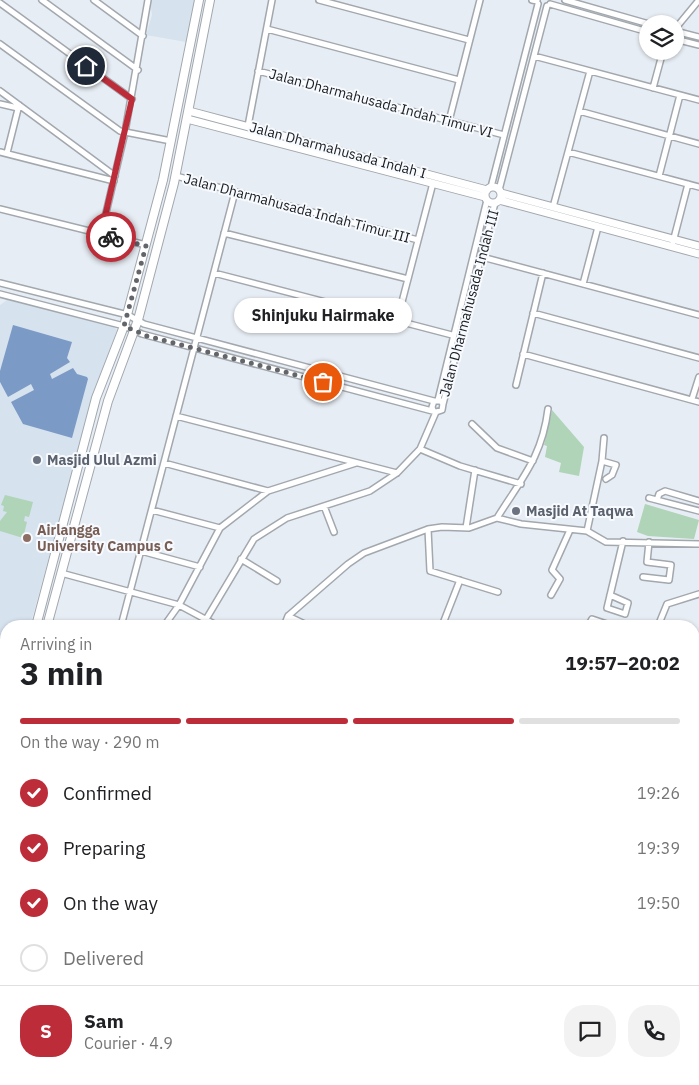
<!DOCTYPE html>
<html lang="en">
<head>
<meta charset="utf-8">
<style>
	body { margin:0; font-family:"IBM Plex Sans",sans-serif; background:#f2f2f2; color:#202124; height:100vh; display:flex; flex-direction:column; font-size:19px; white-space:nowrap }
	* { box-sizing:border-box; margin:0 }
	p { font-size:16px; color:#757577 }
	.icon { flex:none; width:28px; height:28px; fill:none; stroke:currentColor; stroke-width:2; stroke-linecap:round; stroke-linejoin:round }
	.map { position:relative; flex:1; overflow:hidden }
	.details { position:absolute; left:0px; top:620px; width:700px; height:465px; display:flex; flex-direction:column; background:#fff; border-radius:20px 20px 0 0; box-shadow:0 1px 4px #0004 }
	.details>* { flex:none }
	.fabs { position:absolute; left:639px; top:15px; display:grid; gap:10px }
	.fabs a { display:grid; place-items:center; width:45px; height:45px; border-radius:50%; background:#fff; box-shadow:0 1px 4px #0004; font-size:25px }
	.pin { position:absolute; display:grid; place-items:center; width:42px; height:42px; color:#fff; margin:-21px; border:2px solid #fff; border-radius:50%; box-shadow:0 1px 5px #0007 }
	.courier { position:absolute; display:grid; place-items:center; width:50px; height:50px; margin:-25px; border:4px solid #bd2c39; border-radius:50%; background:#fff; color:#222; box-shadow:0 1px 6px #0007 }
	.bubble { position:absolute; height:35px; border-radius:18px; background:#fff; box-shadow:0 1px 4px #0004; font-size:16px; font-weight:700; line-height:35px; text-align:center }
	.overview em { font-style:normal; font-weight:700 }
	.overview div { display:flex; flex-direction:column-reverse }
	.overview { display:flex; align-items:center; justify-content:space-between; height:85px; padding:0 20px }
	h1 { font-size:32px; font-weight:700; line-height:38px }
	.bar { display:grid; grid-template-columns:repeat(4,1fr); gap:8px 5px; align-content:center; height:60px; padding:0 20px }
	.bar i { height:6px; border-radius:4px; background:#e0e0e0 }
	.bar .current { background:#bd2c39 }
	.bar p { grid-column:span 4 }
	.line { display:flex; align-items:center; gap:12px; padding:0 20px; border-top:1px solid #e0e0e0 }
	.line div { flex:1 }
	.round { display:grid; place-items:center; flex:none; width:52px; height:52px; border-radius:20px; background:#f2f2f2 }
	ol { padding:0 20px; list-style:none }
	li { display:flex; align-items:center; gap:15px; height:55px }
	li p { margin-inline-start:auto }
	li .icon { padding:5px; border-radius:50%; background:#bd2c39; color:#fff; stroke-width:4 }
	li:last-child { color:#757577 }
	li i { width:28px; height:28px; border:2px solid #e0e0e0; border-radius:50% }
	.map>svg:first-child { display:block }
	.built { fill:#d6e2ee }
	.green { fill:#afd4b7 }
	.water { fill:#7c9ac6 }
	.lines { fill:none; stroke-linecap:round; stroke-linejoin:round }
	.stream { stroke:#7c9ac6; stroke-width:1 }
	.minor-casing { stroke:#a2a8ae; stroke-width:8 }
	.secondary-casing { stroke:#a2a8ae; stroke-width:9 }
	.primary-casing { stroke:#a2a8ae; stroke-width:10 }
	.minor { stroke:#fff; stroke-width:5 }
	.secondary { stroke:#fff; stroke-width:7 }
	.primary { stroke:#fff; stroke-width:8 }
	.done { stroke:#62656a; stroke-width:5; stroke-dasharray:0 9 }
	.route { stroke:#bd2c39; stroke-width:6 }
	.worship-dot { fill:#6b7280; stroke:#f7fafe; stroke-width:2 }
	.education-dot { fill:#8d6e63; stroke:#f7fafe; stroke-width:2 }
	.labels { text-anchor:middle; dominant-baseline:central; stroke-width:4; stroke-linejoin:round; paint-order:stroke }
	.street-label { font-size:14px; fill:#1a1c1f; stroke:#f7fafe }
	.worship-label { font-size:14px; font-weight:bold; fill:#5b616d; stroke:#f7fafe; text-anchor:start }
	.education-label { font-size:14px; font-weight:bold; fill:#785e54; stroke:#f7fafe; text-anchor:start }
</style>
</head>
<body>
<div class="map">
<svg width="699" height="1085" viewBox="0 0 699 1085">
	<rect width="100%" height="100%" fill="#e7edf4"/>
	<path class="built" d="M150,0H195L186,42L146,35L152,15Z
		M7,300L113,326L117,330L95,389L30,626H6V716L0,742V305Z"/>
	<path class="green" d="M552,410L584,447L579,476L559,472L561,463L545,457L547,446L544,445Z
		M5,495L33,502L29,517L25,516L24,521L27,522L23,538L0,531V521L7,512L3,511L4,506L1,505Z
		M645,504L699,520L694,539L648,536L637,532Z"/>
	<path class="water" d="M13,325L72,342L67,358L70,362L50,374L52,379L73,368L77,374L87,377L88,379L72,438L23,424L11,402L34,390L31,384L8,397L0,382V371Z"/>
	<g class="lines">
		<path class="stream" d="M694,872L699,873"/>
		<g class="minor-casing">
			<path id="minor" d="M42,0L138,70
				M94,0L143,36
				M319,0L469,40
				M532,0L537,1
				M565,0L649,24
				M0,3L132,99
				M550,4L648,32
				M267,29L459,80
				M675,29L699,0
				M675,31L699,37
				M675,39L699,45
				M0,44L120,131L171,141
				M534,56L699,100
				M258,71L504,135
				M653,88L663,51
				M0,91L115,176
				M0,104L18,108
				M579,111L699,144
				M449,121L480,0
				M248,126L272,0
				M0,152L114,181
				M568,152L699,187
				M7,153L19,105
				M176,176L418,240
				M659,176L680,95
				M491,187L538,4
				M499,190L547,6
				M553,207L590,71
				M0,209L146,245
				M224,233L408,279
				M101,234L125,132L148,0
				M673,242L688,184
				M482,257L699,315
				M214,273L452,335
				M0,283L128,315L144,324L434,401
				M583,284L598,227
				M0,294L124,326L142,334L436,412L442,410L443,404L441,401H434L432,407L433,410
				M533,313L699,358
				M397,321L433,183
				M523,354L699,402
				M516,385L543,273
				M692,399L699,377
				M438,400L487,200
				M443,404L495,203
				M176,416L397,473
				M472,424L497,448L533,461
				M420,449L460,466L521,484
				M602,461L616,465L612,475L606,479
				M164,463L268,491
				M649,498L699,511
				M657,500L659,494L665,491L699,501
				M324,506L334,532
				M152,510L220,528
				M497,518L521,524L587,531L606,542L699,544
				M497,518C522,478 542,457 548,409
				M466,528L475,470
				M428,529L430,571L498,592
				M587,531L602,461L604,438
				M141,551L200,567
				M241,559L277,581
				M61,573L179,605L218,626
				M643,577L669,580L671,565L647,562L649,542
				M551,595L560,579L552,570L570,530
				M610,595L628,603L625,614L607,608L623,541
				M288,616L309,626
				M121,626L235,192
				M164,626L179,605L220,528L268,491L356,463
				M202,626L254,539L287,518L370,491L397,473L420,449L436,412
				M284,626L288,616L348,564L364,553L428,529L442,527L469,528L497,518
				M442,626L460,580
				M588,626L592,619L613,626
				M658,626L667,604L699,594
				M694,663L699,648
				M694,793L699,781
				M694,815L699,816
				M694,860L699,844
				M694,961L699,953
				M697,1005L699,1002
				M243,1079L261,1085
				M413,1079L432,1085
				M439,1079L457,1085
				M577,1079L586,1085
				M631,1079L634,1085
				M692,1079L698,1085
				M91,1085L94,1079
				M148,1085L151,1079
				M517,1085L519,1079
				M529,1085L535,1079"/>
		</g>
		<g class="secondary-casing">
			<path id="secondary" d="M189,111L487,190
				M187,119L485,197
				M485 195a8 8 0 1 1 16 0a8 8 0 1 1-16 0Z
				M501,193L699,246
				M499,200L699,254
				M694,865L699,866
				M694,883L699,884"/>
		</g>
		<g class="primary-casing">
			<path id="primary" d="M36,626L96,398L124,326L163,180L199,0
				M47,626L108,401L138,320L174,183L210,0
				M0,763L6,735
				M6,785L0,863L6,932
				M0,990L2,1085
				M14,1085V1079"/>
		</g>
		<use href="#minor" class="minor"/>
		<use href="#secondary" class="secondary"/>
		<use href="#primary" class="primary"/>
	</g>
	<g class="lines">
		<path class="done" d="M111,237L146,246L124,326L147,336L323,382"/>
		<path class="route" d="M86,66L132,99L101,234L111,237"/>
	</g>
	<g class="worship-dot">
		<circle cx="37" cy="460" r="5"/>
		<circle cx="516" cy="511" r="5"/>
	</g>
	<circle class="education-dot" cx="27" cy="538" r="5"/>
	<g class="labels">
		<g class="street-label">
			<text transform="translate(381 103) rotate(15)">Jalan Dharmahusada Indah Timur VI</text>
			<text transform="translate(338 150) rotate(15)">Jalan Dharmahusada Indah I</text>
			<text transform="translate(297 208) rotate(15)">Jalan Dharmahusada Indah Timur III</text>
			<text transform="translate(469 303) rotate(-75)">Jalan Dharmahusada Indah III</text>
		</g>
		<g class="worship-label">
			<text x="47" y="460">Masjid Ulul Azmi</text>
			<text x="526" y="511">Masjid At Taqwa</text>
		</g>
		<g class="education-label">
			<text x="37" y="530">Airlangga<tspan x="37" dy="16">University Campus C</tspan></text>
		</g>
	</g>
</svg>
<div class="fabs">
<a><svg class="icon" aria-label="layers" viewBox="0 0 24 24"><path d="M12 4l9 5-9 5-9-5zM3 14l9 5 9-5"/></svg></a>
</div>
<div class="pin" style="left:323px;top:382px;background:#ea580c"><svg class="icon" aria-label="bag" viewBox="0 0 24 24"><path d="M5 8h14l-1 12H6zM9 8a3 3 0 0 1 6 0"/></svg></div>
<div class="pin" style="left:86px;top:66px;background:#1f2937"><svg class="icon" aria-label="home" viewBox="0 0 24 24"><path d="M3 11l9-7 9 7M6 9v11h12V9"/></svg></div>
<div class="courier" style="left:111px;top:237px"><svg class="icon" aria-label="bike" viewBox="0 0 24 24"><circle cx="6" cy="16" r="4"/><circle cx="18" cy="16" r="4"/><path d="M6 16l4-8h5l3 8M10 8l3 8H6M13 5h3"/></svg></div>
<div class="bubble" style="left:234px;top:298px;width:178px">Shinjuku Hairmake</div>
<section class="details">
<div class="overview"><div><h1>3 min</h1><p>Arriving in</p></div><em>19:57–20:02</em></div>
<div class="bar"><i class="current"></i><i class="current"></i><i class="current"></i><i></i><p>On the way · 290 m</p></div>
<ol>
<li><svg class="icon" aria-label="check" viewBox="0 0 24 24"><path d="M5 12l5 5 9-10"/></svg>Confirmed<p>19:26</p></li>
<li><svg class="icon" aria-label="check" viewBox="0 0 24 24"><path d="M5 12l5 5 9-10"/></svg>Preparing<p>19:39</p></li>
<li><svg class="icon" aria-label="check" viewBox="0 0 24 24"><path d="M5 12l5 5 9-10"/></svg>On the way<p>19:50</p></li>
<li><i></i>Delivered</li>
</ol>
<div class="line" style="height:90px"><b class="round" style="background:#bd2c39;color:#fff">S</b><div><b>Sam</b><p>Courier · 4.9</p></div><a class="round"><svg class="icon" aria-label="chat" viewBox="0 0 24 24"><path d="M4 5h16v11H9l-5 4z"/></svg></a><a class="round"><svg class="icon" aria-label="phone" viewBox="0 0 24 24"><path d="M5 4h4l2 5-3 2q2 4 5 5l2-3 5 2v4C11 20 4 13 5 4z"/></svg></a></div>
</section>
</div>
</body>
</html>
